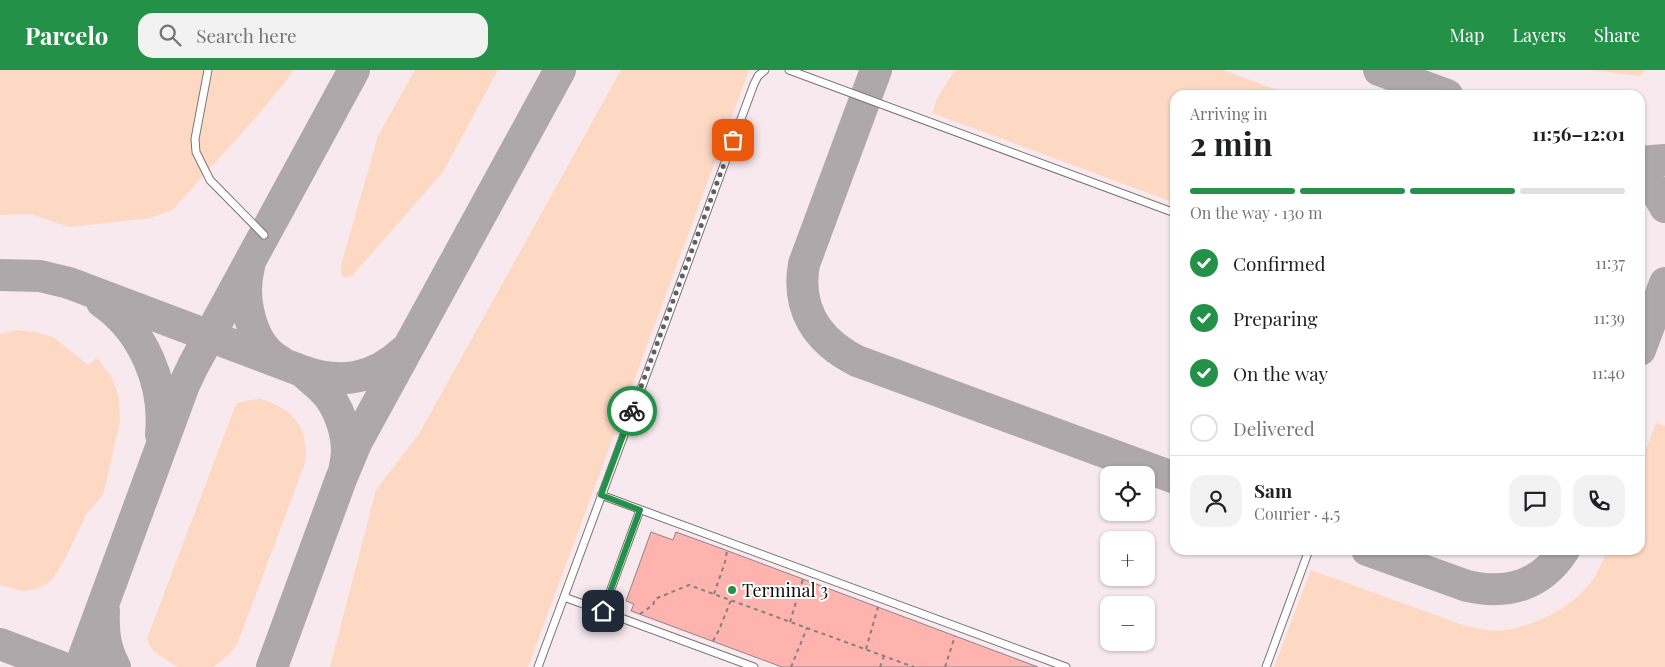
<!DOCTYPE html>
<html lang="en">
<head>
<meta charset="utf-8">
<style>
	body { margin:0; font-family:"Playfair Display",serif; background:#f2f2f2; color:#202124; height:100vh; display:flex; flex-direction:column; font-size:19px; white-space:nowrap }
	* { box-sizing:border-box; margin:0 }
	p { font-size:16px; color:#757577 }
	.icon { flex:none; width:28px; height:28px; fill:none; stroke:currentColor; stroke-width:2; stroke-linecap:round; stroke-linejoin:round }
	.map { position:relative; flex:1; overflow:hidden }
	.drawer { position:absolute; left:1170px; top:20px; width:475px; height:465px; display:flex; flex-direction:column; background:#fff; border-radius:15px; box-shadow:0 1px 4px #0004 }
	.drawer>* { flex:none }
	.buttons { position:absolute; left:1100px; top:396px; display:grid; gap:10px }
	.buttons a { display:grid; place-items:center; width:55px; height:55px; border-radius:10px; background:#fff; box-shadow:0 1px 4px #0004; font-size:25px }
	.pin { position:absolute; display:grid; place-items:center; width:42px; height:42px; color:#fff; margin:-21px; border-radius:10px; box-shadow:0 2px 8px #0006 }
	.courier { position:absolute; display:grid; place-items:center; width:50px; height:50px; margin:-25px; border:4px solid #249149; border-radius:50%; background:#fff; color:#222; box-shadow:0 1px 6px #0007 }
	.summary em { font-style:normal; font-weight:700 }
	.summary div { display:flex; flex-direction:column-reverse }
	.summary { display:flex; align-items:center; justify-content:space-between; height:85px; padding:0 20px }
	h1 { font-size:32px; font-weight:700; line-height:38px }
	.bar { display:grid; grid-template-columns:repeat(4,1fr); gap:8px 5px; align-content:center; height:60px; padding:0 20px }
	.bar i { height:6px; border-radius:4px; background:#e0e0e0 }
	.bar .selected { background:#249149 }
	.bar p { grid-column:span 4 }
	.line { display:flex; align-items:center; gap:12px; padding:0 20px; border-top:1px solid #e0e0e0 }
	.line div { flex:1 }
	.round { display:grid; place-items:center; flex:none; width:52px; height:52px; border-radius:15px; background:#f2f2f2 }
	ol { padding:0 20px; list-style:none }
	li { display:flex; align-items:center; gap:15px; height:55px }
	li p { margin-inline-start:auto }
	li .icon { padding:5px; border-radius:50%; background:#249149; color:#fff; stroke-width:4 }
	li:last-child { color:#757577 }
	li i { width:28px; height:28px; border:2px solid #e0e0e0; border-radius:50% }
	header { display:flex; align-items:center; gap:30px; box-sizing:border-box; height:70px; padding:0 25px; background:#249149; color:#fff }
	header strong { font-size:24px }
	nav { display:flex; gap:28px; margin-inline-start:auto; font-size:18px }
	.search { width:350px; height:45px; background:#f2f2f2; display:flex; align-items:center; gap:12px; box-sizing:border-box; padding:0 18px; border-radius:15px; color:#757577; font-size:19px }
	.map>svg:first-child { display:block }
	.built { fill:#f8e9ef; fill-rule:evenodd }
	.green { fill:#fdd9c3 }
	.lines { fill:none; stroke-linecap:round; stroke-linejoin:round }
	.taxiway { stroke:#aea8aa; stroke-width:32 }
	.building { fill:#ffb3af; stroke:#8c8585 }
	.lane-casing { stroke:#797375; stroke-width:9 }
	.path { stroke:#848082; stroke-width:2; stroke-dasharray:4 4; stroke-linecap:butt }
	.lane { stroke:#fff; stroke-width:7 }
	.done { stroke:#615e5f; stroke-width:5; stroke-dasharray:0 9 }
	.route { stroke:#249149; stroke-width:6 }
	.poi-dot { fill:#249149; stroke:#fff; stroke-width:2 }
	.labels { text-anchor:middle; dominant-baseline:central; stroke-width:4; stroke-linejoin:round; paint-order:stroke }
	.poi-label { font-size:18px; fill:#0d0b0c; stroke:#fff; text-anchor:start }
</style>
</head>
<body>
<header>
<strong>Parcelo</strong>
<div class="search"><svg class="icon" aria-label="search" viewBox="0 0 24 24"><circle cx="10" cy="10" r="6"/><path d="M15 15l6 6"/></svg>Search here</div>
<nav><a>Map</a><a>Layers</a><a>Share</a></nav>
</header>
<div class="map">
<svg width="1665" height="597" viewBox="0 0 1665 597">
	<rect width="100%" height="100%" fill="#fef8fa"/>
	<path class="built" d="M0,0H1665V597H0ZM1175,25H1640V480H1175ZM1109,405H1146V442H1109ZM1109,470H1146V508H1109ZM1109,535H1146V572H1109Z"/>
	<path class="green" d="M0,0H293L286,11L253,51L172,140L151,148L69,157L31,144L0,145Z
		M415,0H498L443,102L352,206L345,208L341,204V195L378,66Z
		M621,0H749L528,597H330L376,420L419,364Z
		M955,0H1223L1291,25H1175V133L932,43L937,29Z
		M1591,0H1645L1640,6Z
		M16,260L35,262L53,267L88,295L97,288L111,306L119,327L120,352L103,425L87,443L64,491L52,510L38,519L22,521L0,515V264Z
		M261,329C294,339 309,358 305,393L237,575L230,584L213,597H177L153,581L147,569L236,334L249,330Z
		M1656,353L1665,356V597H1274L1311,500L1463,555C1477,558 1491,562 1505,560C1539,555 1578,534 1596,505C1600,497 1604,488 1607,480H1640V395Z"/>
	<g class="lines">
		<path class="taxiway" d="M876,0L804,194C796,239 817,271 857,291L1175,408
			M1379,0L1447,25
			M1640,92L1665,90
			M1640,103L1656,121L1665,137
			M249,197C241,227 250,275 280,291
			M0,205L40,206L69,213L302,301C341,315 374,309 404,281
			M102,232C143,260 166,314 161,364
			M1640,280L1665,213
			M302,301C311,309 320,316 328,325C342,344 351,373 345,396
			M1367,480L1467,516C1507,525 1541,516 1564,480
			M104,541C103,562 105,579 115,597
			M0,574L61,597
			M80,597L184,315L193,296L354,0
			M272,597L341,409L356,373L560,0"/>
	</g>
	<path class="building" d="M651,462L673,470L676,462L720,478L1038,597H782L631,541L634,534L626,531Z"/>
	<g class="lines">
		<g class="lane-casing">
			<path id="lane" d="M208,0L195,69L196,82L210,110L264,165
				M789,0L1175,143
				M601,425L1066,597
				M564,527L754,14L758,6L765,0
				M603,541L640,440
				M538,597L564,527L754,597
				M1266,597L1309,480"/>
		</g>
		<path class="path" d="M714,524L725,492L727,481
			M640,544L653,535L655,529L689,515L914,597
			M790,552L803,509
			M713,571L719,560L731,530
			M866,579L878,537
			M791,597L807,558
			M880,597L884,586
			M945,597L955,566"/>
		<use href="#lane" class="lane"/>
	</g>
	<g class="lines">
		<path class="done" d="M632,341L733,70"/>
		<path class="route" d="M603,541L640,440L601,425L632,341"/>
	</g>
	<circle class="poi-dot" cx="732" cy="520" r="5"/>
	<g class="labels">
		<g class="poi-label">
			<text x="742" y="520">Terminal 3</text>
		</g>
	</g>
</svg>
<div class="buttons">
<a><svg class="icon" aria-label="locate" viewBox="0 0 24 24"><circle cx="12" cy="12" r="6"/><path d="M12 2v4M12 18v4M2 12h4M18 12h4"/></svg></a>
<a>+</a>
<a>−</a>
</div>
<div class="pin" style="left:733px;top:70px;background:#ea580c"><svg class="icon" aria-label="bag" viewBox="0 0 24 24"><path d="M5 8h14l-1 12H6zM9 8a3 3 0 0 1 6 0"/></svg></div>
<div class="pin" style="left:603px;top:541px;background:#1f2937"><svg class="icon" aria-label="home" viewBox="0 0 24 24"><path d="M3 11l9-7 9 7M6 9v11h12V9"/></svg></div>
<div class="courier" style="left:632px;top:341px"><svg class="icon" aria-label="bike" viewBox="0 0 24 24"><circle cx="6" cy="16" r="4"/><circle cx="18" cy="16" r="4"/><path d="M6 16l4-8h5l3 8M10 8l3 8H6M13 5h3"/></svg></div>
<section class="drawer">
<div class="summary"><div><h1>2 min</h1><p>Arriving in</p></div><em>11:56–12:01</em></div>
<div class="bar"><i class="selected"></i><i class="selected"></i><i class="selected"></i><i></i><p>On the way · 130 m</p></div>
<ol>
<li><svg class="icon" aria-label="check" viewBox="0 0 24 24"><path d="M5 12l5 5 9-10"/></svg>Confirmed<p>11:37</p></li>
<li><svg class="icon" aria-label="check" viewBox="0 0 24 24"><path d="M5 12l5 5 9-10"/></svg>Preparing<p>11:39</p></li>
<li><svg class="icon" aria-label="check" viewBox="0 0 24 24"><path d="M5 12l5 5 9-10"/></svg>On the way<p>11:40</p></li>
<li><i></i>Delivered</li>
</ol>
<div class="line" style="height:90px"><a class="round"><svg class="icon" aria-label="person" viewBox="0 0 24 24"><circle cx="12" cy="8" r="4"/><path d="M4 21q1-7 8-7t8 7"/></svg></a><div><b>Sam</b><p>Courier · 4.5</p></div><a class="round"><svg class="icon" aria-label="chat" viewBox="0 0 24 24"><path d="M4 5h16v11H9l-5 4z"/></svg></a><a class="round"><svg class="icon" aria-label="phone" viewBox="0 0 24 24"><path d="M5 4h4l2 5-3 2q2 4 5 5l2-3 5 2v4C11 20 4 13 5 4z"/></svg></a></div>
</section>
</div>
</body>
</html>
